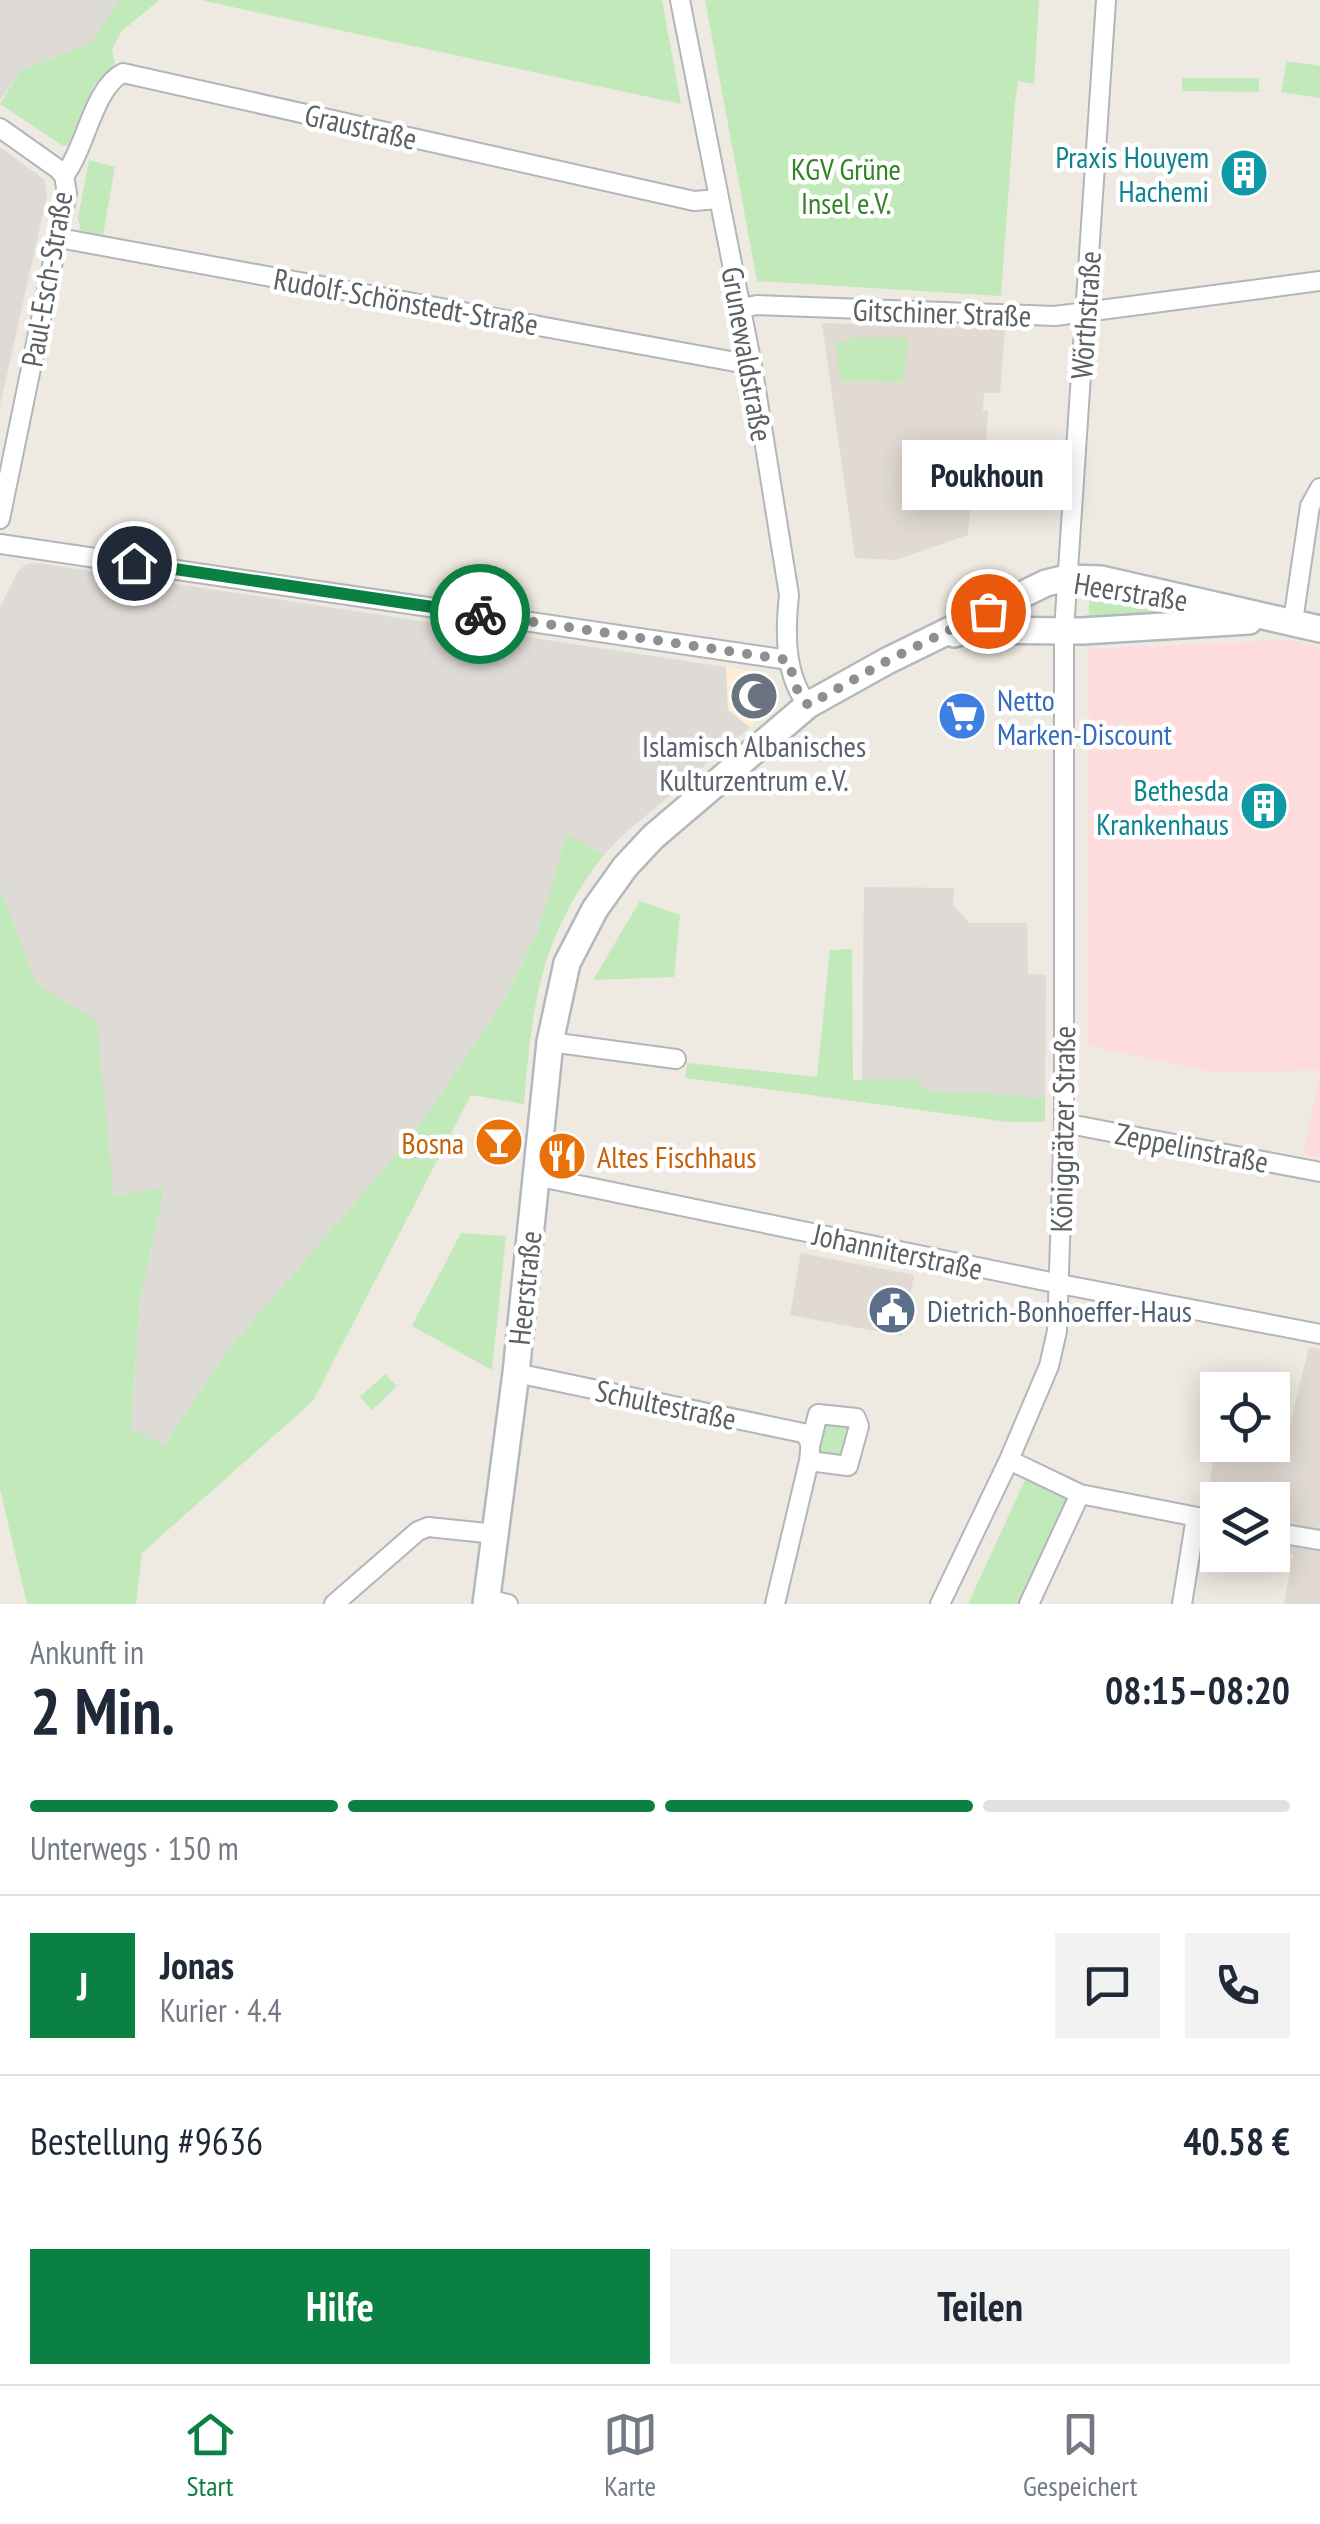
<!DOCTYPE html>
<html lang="de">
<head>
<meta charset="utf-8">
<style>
	body { margin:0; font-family:"PT Sans Narrow",sans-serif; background:#f2f2f3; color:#1f2937; height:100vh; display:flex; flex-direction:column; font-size:38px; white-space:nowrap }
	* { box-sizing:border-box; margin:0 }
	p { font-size:32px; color:#747a83 }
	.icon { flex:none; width:55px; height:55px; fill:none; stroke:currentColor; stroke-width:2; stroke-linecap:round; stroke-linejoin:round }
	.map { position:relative; height:1604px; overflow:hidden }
	.sheet { display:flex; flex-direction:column; background:#fff; flex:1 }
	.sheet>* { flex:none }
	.controls { position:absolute; left:1200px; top:1372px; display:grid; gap:20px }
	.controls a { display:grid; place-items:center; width:90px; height:90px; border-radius:0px; background:#fff; box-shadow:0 5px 25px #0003; font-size:50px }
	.pin { position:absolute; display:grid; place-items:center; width:85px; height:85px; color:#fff; margin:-42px; border:5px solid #fff; border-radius:50%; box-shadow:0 2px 10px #0007 }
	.courier { position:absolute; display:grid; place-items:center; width:100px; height:100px; margin:-50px; border:8px solid #0b8043; border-radius:50%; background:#fff; color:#222; box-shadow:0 2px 12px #0007 }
	.bubble { position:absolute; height:70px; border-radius:0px; background:#fff; box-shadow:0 5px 25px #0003; font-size:32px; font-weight:700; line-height:70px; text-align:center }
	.overview em { font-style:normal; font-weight:700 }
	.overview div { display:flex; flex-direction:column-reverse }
	.overview { display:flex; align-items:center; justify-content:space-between; height:170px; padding:0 30px }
	h1 { font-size:65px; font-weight:700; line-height:75px }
	.bar { display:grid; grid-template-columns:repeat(4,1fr); gap:15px 10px; align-content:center; height:120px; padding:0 30px }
	.bar i { height:12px; border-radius:8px; background:#e0e1e3 }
	.bar .current { background:#0b8043 }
	.bar p { grid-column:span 4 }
	.line { display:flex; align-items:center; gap:25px; padding:0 30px; border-top:2px solid #e0e1e3 }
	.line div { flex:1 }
	.round { display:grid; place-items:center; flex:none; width:105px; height:105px; border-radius:0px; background:#f2f2f3 }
	.button { display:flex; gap:20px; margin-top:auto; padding:20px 30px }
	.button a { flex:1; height:115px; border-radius:0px; background:#0b8043; color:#fff; font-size:40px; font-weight:700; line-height:115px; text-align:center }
	.button a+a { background:#f2f2f3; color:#1f2937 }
	.tabs { display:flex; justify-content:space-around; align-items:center; height:140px; border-top:2px solid #e0e1e3; background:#fff; font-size:28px; color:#747a83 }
	.tabs a { display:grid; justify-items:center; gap:5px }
	.tabs .current { color:#0b8043 }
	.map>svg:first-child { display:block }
	.commercial { fill:#ffeed5 }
	.industrial { fill:#dedbd6 }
	.education { fill:#e0dad2 }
	.medical { fill:#fedbdd }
	.green { fill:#c2e9ba }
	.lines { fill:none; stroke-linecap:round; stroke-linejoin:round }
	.street-casing { stroke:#b2b6ba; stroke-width:22 }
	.secondary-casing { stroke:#b3b8bd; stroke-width:30 }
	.street { stroke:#fff; stroke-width:18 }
	.secondary { stroke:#fff; stroke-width:25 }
	.done { stroke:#8e9090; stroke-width:10; stroke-dasharray:0 18 }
	.route { stroke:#0b8043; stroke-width:12 }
	.labels { text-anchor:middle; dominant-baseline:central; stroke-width:9; stroke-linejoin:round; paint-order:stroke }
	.street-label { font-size:30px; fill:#5a6064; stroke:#fff }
	.culture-label { font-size:30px; fill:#0d838f; stroke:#fff; text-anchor:end }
	.park-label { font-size:30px; fill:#35822b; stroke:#fff }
	.shop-label { font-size:30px; fill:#366cbe; stroke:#fff; text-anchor:start }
	.worship-label { font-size:30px; fill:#5b616d; stroke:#fff }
	.food-label { font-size:30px; fill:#c56008; stroke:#fff; text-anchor:end }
	.service-label { font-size:30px; fill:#4e5e75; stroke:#fff; text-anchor:start }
</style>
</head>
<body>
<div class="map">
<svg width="1320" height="1604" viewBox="0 0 1320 1604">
	<rect width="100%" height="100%" fill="#eee9e1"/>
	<path class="commercial" d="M636,654L768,673L774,699L764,715L717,755Z"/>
	<path class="industrial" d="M0,0H118L91,43L20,71L0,101Z
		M0,147L44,179L47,196L0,405Z
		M37,563L726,667L728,710L750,727L622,836L604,855L567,835L537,933L502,1004L409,1140L231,1346L164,1445L131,1431L140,1300L165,1189L114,1197L97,1022L37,984L0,888V607L18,571L26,564Z
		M864,887L954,888L953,905L970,923H1027L1028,974L1046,975L1045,1098L1013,1099L993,1094L947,1095L919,1088L921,1080L862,1082Z"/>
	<path class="education" d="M822,323L1005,329L1000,393H984L983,411H988L985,455H974L968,535L895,560L855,558Z
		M801,1253L914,1275L902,1336L790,1315Z
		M1309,1347L1320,1349V1604H1284L1293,1554L1273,1550L1276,1514L1273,1512L1272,1500L1206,1499L1217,1443L1272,1445L1273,1430L1288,1432Z"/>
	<path class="medical" d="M1266,641H1294L1320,648V1070L1213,1072L1087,1045L1089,649Z
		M1320,1074V1157L1303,1154Z"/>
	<path class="green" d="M118,0H159L121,32L112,49L115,64L94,85L68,145L63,146L0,104L20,71L91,43Z
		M200,0H662L681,104Z
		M705,0H1039L1034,84L1018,81L1015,102L1001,296L757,281Z
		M1287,61L1320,66V98L1281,92Z
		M1182,78H1259V92L1182,91Z
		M89,160L115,167L103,235L81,231L78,218Z
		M851,337L908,338L903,382L841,381L835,343L851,341Z
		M1090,588L1219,611L1088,623Z
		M567,834L604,855C540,936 532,1005 524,1104L471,1095L313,1401L142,1553L136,1604H27L0,1489V888L37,984L97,1021L114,1196L165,1188L140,1300L131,1430L164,1445L231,1346L409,1140L502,1004L537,933Z
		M640,901L680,915L674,977L593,980Z
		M852,949L853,1080L921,1079L920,1088C951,1097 966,1090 995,1094C1012,1096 1027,1098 1045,1098V1122H1008L685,1078L687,1063L817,1077L830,950Z
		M461,1233L506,1236L492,1370L412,1326Z
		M385,1374L397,1386L372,1410L360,1397Z
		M825,1417L850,1424L852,1431L845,1457L821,1455L819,1450Z
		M1025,1480L1073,1502L1026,1604H968Z"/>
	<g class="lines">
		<g class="street-casing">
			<path id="street" d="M680,0L752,365L789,595C785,632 784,675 808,705
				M0,128L58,169L64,176L67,193L0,519
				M64,176C86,148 93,88 123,73L694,201L718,199
				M59,238L752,365
				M742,308L757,305L1055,316L1320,281
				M0,544L789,660
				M1293,621L1310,506L1320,488
				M550,1042L676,1059
				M1064,1123L1320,1172
				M535,1176L1060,1284L1320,1334
				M516,1373L803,1433C813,1441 810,1449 809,1461L775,1604
				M1009,1460L1080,1494L1218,1521
				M809,1461L848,1466L859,1426L856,1418L818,1414L811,1442
				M1272,1532L1320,1540
				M487,1599L508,1604
				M334,1604L418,1531L428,1527L496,1534
				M940,1604L1009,1460L1049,1366L1057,1331L1064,1123V630L1106,0
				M1029,1604L1080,1494
				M1182,1604L1196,1517"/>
		</g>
		<g class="secondary-casing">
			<path id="secondary" d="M954,634L969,630L1082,631L1249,621
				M486,1604L516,1373L550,1042L567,963L595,909L625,867L653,837L808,705L887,661L1046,583L1067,578L1101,579L1320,629"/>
		</g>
		<use href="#street" class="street"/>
		<use href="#secondary" class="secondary"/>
	</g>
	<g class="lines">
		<path class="done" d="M480,614L788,660L798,692L808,705L887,661L988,611"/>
		<path class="route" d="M134,563L480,614"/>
	</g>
	<defs>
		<g id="building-disc" transform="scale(2.5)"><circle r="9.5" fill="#0f9aa8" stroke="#fff"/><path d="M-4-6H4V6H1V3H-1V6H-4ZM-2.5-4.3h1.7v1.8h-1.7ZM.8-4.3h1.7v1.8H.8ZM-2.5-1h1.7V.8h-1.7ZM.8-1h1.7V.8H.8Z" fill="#fff"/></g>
		<g id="mosque-disc" transform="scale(2.5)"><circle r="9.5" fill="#6b7280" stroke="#fff"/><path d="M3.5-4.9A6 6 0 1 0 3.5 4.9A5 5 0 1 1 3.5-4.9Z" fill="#fff"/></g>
		<g id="supermarket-disc" transform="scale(2.5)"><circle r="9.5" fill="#3f7fe0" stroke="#fff"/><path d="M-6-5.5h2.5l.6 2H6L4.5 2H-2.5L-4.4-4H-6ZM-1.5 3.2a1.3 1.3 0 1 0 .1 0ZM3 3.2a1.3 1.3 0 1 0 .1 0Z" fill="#fff"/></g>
		<g id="bar-disc" transform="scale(2.5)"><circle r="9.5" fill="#e8710a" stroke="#fff"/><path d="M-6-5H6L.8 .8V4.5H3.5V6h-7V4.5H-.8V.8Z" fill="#fff"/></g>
		<g id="restaurant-disc" transform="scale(2.5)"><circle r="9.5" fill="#e8710a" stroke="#fff"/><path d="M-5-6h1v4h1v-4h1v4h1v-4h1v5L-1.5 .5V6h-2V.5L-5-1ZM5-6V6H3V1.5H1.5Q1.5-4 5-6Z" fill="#fff"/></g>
		<g id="civic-disc" transform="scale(2.5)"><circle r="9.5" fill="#5c6f8a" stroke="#fff"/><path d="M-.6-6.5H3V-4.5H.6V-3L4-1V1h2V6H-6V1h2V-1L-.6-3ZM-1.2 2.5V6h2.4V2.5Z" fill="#fff"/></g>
	</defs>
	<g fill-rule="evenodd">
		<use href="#building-disc" x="1244" y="173"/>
		<use href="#mosque-disc" x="754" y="696"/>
		<use href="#supermarket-disc" x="962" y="716"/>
		<use href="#building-disc" x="1264" y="806"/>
		<use href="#bar-disc" x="499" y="1142"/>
		<use href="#restaurant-disc" x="562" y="1156"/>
		<use href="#civic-disc" x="892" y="1310"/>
	</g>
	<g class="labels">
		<g class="street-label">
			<text transform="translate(361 126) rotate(13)">Graustraße</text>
			<text transform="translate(46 279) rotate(-80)">Paul-Esch-Straße</text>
			<text transform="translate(406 301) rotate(10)">Rudolf-Schönstedt-Straße</text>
			<text transform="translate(942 312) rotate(2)">Gitschiner Straße</text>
			<text transform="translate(1085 315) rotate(-86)">Wörthstraße</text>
			<text transform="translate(748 354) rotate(80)">Grunewaldstraße</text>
			<text transform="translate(1131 591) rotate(9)">Heerstraße</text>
			<text transform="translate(1062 1129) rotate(-89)">Königgrätzer Straße</text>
			<text transform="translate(1192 1147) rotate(11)">Zeppelinstraße</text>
			<text transform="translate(898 1251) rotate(12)">Johanniterstraße</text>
			<text transform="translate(524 1288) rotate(-84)">Heerstraße</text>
			<text transform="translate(666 1404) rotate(12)">Schultestraße</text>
		</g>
		<g class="culture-label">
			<text x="1209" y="156">Praxis Houyem<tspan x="1209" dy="34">Hachemi</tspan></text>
			<text x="1229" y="789">Bethesda<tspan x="1229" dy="34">Krankenhaus</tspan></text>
		</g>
		<g class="park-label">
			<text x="846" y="168">KGV Grüne<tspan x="846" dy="34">Insel e.V.</tspan></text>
		</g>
		<g class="shop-label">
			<text x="997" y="699">Netto<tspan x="997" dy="34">Marken-Discount</tspan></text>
		</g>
		<g class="worship-label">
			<text x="754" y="745">Islamisch Albanisches<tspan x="754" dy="34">Kulturzentrum e.V.</tspan></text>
		</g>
		<g class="food-label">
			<text x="464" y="1142">Bosna</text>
			<text x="597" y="1156" text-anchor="start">Altes Fischhaus</text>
		</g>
		<g class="service-label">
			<text x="927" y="1310">Dietrich-Bonhoeffer-Haus</text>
		</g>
	</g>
</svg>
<div class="controls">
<a><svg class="icon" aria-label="locate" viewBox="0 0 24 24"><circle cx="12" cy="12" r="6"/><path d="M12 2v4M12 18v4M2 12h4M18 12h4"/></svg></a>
<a><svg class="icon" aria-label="layers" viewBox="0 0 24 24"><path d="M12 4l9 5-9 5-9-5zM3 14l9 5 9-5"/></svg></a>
</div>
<div class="pin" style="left:988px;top:611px;background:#ea580c"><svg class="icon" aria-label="bag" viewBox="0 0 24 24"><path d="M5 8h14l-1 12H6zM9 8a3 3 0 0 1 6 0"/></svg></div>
<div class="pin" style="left:134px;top:563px;background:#1f2937"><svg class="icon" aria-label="home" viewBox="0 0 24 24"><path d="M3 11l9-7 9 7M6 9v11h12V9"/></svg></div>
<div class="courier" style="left:480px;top:614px"><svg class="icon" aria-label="bike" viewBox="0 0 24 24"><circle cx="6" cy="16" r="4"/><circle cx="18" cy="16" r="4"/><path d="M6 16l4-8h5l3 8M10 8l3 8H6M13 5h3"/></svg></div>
<div class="bubble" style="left:902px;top:440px;width:170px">Poukhoun</div>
</div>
<section class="sheet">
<div class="overview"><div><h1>2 Min.</h1><p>Ankunft in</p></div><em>08:15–08:20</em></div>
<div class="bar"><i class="current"></i><i class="current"></i><i class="current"></i><i></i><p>Unterwegs · 150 m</p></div>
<div class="line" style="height:180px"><b class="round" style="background:#0b8043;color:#fff">J</b><div><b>Jonas</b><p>Kurier · 4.4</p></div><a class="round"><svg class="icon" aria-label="chat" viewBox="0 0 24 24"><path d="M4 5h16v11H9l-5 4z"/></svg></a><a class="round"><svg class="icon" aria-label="phone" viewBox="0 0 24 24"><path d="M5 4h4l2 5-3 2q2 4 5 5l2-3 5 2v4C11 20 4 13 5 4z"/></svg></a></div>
<div class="line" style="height:130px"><div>Bestellung #9636</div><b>40.58 €</b></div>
<div class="button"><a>Hilfe</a><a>Teilen</a></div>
</section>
<nav class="tabs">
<a class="current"><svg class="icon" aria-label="home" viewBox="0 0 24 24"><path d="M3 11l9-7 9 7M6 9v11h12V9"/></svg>Start</a>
<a><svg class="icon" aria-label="map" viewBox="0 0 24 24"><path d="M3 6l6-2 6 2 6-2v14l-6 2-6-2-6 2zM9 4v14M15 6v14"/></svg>Karte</a>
<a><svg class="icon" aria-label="saved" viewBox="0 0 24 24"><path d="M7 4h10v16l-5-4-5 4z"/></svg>Gespeichert</a>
</nav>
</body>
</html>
